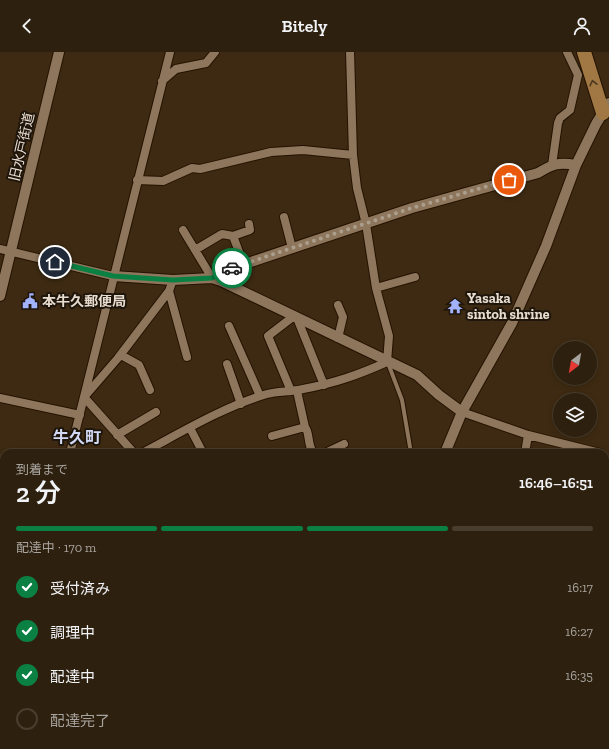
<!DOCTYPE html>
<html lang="ja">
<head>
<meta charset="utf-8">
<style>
	body { margin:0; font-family:"Zilla Slab","Noto Sans JP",serif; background:#3a2d1c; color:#f1f3f6; height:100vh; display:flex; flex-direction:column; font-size:15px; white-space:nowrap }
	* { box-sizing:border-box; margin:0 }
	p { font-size:13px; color:#a7a39e }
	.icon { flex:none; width:22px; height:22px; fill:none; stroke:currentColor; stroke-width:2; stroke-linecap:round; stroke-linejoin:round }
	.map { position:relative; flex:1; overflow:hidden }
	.side { position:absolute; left:0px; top:397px; width:609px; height:300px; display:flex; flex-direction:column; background:#2e200e; border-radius:12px 12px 0 0; box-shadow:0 2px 6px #0003,0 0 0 1px #493e2e }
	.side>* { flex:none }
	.needle { width:26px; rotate:211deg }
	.tools { position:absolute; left:553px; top:289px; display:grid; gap:8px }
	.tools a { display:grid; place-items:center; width:44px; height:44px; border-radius:50%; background:#2e200e; box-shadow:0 2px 6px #0003,0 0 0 1px #493e2e; font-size:20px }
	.pin { position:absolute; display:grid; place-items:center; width:34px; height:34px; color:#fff; margin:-17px; border:2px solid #fff; border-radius:50%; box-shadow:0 1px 4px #0007 }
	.courier { position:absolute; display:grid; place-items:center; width:40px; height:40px; margin:-20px; border:3px solid #0b8043; border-radius:50%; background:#fff; color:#222; box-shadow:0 1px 5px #0007 }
	.summary em { font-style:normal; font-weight:600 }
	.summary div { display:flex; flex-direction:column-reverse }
	.summary { display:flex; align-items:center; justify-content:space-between; height:68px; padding:0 16px }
	h1 { font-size:26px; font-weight:600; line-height:30px }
	.bar { display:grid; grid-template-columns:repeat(4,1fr); gap:6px 4px; align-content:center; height:48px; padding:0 16px }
	.bar i { height:5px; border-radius:3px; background:#493e2e }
	.bar .current { background:#0b8043 }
	.bar p { grid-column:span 4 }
	ol { padding:0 16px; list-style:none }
	li { display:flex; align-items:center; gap:12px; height:44px }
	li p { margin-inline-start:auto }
	li .icon { padding:4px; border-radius:50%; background:#0b8043; color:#fff; stroke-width:4 }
	li:last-child { color:#a7a39e }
	li i { width:22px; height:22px; border:2px solid #493e2e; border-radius:50% }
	header { display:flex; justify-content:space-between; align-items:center; height:52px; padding:0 16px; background:#2e200e; font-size:18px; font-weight:600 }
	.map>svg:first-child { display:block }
	.green { fill:#454e82 }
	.water { fill:#121444; stroke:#52506d }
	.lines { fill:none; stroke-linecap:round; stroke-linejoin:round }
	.service-casing { stroke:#241200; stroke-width:6 }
	.minor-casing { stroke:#241200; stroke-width:10 }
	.tertiary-casing { stroke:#241200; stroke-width:12 }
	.trunk-casing { stroke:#241200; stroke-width:16 }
	.service { stroke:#8d765c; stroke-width:4 }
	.minor { stroke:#8d765c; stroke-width:8 }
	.tertiary { stroke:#8d765c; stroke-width:10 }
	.trunk { stroke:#a17844; stroke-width:14 }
	.oneway { stroke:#4c381f }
	.done { stroke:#ac9e8c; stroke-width:4; stroke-dasharray:0 7.2 }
	.route { stroke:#0b8043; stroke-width:5 }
	.labels { text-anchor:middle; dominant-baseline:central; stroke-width:4; stroke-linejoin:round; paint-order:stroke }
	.street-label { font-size:14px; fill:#e8dcce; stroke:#1e150b }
	.poi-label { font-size:14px; font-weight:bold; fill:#e8dcce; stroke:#1e150b; text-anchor:start }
	.quarter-label { font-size:16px; font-weight:bold; fill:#d3daf7; stroke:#1e150b }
</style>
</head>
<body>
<header><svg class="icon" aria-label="back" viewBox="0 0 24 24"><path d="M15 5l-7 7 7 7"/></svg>Bitely<svg class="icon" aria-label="person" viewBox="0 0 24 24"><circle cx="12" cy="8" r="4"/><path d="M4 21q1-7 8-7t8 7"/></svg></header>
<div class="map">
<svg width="609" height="697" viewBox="0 0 609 697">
	<rect width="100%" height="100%" fill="#3e2a12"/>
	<path class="green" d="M4,606V638L0,634V609Z
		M130,693H272L278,697H129Z"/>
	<path class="water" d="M344,693H395L392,697H342Z"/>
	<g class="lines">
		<g class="service-casing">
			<path id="service" d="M388,311L402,348L411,401"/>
		</g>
		<g class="minor-casing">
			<path id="minor" d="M162,29L176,17L206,11L215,0
				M552,113L558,71L560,66L570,58L578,23L567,0
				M137,128L163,129L192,116L200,117L271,100L303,98L353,103
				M284,165L292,196
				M183,178L212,226
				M233,184L244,213
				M0,197L113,224
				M195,198L222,182L233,184L250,178L249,172
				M376,236L415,225
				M169,239L187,305
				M338,253L343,265L338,286
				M297,266L324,333
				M229,274L260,344
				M121,303L139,313L150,338
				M227,312L241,352
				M291,339L268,284L294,264
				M297,339L305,375C310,381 307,391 313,401
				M86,343L118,306L169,239L173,228
				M84,345L134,401
				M0,346L80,363
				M462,360L528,383L600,401
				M190,376L203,401
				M117,383L156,360
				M272,384L305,375
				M70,401L170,0
				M142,401C182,380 223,355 267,342C278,339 291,340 303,337C335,331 358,323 387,310L389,284L376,236L366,172L357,136L353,103L350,0
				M325,401L344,392
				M525,401L528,383
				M0,488H4
				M605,524L609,525
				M0,605L4,600
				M0,649L4,654
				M0,680L4,678
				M38,693L40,697
				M80,693L83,697
				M117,693V697
				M539,693L578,697
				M18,697L25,693"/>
		</g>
		<g class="tertiary-casing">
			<path id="tertiary" d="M113,224L173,228L212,226L221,229L417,323L439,343L462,360
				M212,226L221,220L412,156L538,121C553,112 558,110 576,113
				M0,244L59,0
				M445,401L462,360L512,271L546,194L576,113L596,72L609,51
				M321,697L323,693"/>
		</g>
		<g class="trunk-casing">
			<path id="trunk" d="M584,0L603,61"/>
		</g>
		<use href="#service" class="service"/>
		<use href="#minor" class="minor"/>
		<use href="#tertiary" class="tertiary"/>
		<use href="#trunk" class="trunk"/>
	</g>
	<defs><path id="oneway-chevron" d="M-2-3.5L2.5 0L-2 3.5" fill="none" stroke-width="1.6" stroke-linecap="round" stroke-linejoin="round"/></defs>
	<use class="oneway" href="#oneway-chevron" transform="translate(593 31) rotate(-103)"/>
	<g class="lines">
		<path class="done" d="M232,216L412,156L509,128"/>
		<path class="route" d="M55,210L113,224L173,228L212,226L232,216"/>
	</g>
	<defs>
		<g id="civic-bare" transform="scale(1.2)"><path d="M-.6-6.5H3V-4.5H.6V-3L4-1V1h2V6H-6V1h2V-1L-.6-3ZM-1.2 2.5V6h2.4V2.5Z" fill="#a3b2fd" stroke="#1e150b" stroke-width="2.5" paint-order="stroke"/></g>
		<g id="temple-bare" transform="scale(1.2)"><path d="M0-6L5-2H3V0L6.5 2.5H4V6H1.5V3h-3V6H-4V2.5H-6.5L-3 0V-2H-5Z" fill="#a3b2fd" stroke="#1e150b" stroke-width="2.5" paint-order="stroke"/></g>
	</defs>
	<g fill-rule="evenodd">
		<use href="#civic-bare" x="30" y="249"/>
		<use href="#temple-bare" x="455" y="254"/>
	</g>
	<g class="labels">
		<g class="street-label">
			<text transform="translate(22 95) rotate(-77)">旧水戸街道</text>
		</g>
		<g class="poi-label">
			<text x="467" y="246">Yasaka<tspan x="467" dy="16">sintoh shrine</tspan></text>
			<text x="42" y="249">本牛久郵便局</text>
		</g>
		<g class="quarter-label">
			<text x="77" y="385">牛久町</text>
		</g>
	</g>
</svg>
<div class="tools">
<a><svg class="needle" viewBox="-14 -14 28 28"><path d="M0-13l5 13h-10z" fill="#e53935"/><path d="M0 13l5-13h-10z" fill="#a7a39e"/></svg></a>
<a><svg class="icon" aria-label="layers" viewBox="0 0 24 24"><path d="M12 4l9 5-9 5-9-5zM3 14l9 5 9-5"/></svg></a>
</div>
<div class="pin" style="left:509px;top:128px;background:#ea580c"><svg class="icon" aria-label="bag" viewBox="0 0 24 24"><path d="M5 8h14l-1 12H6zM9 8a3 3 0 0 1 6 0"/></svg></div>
<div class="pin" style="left:55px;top:210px;background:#1f2937"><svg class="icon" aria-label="home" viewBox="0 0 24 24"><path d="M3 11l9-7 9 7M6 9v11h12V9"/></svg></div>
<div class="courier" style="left:232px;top:216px"><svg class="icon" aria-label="car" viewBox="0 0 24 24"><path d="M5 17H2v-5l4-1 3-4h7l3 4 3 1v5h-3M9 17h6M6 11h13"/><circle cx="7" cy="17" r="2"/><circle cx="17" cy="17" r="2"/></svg></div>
<section class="side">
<div class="summary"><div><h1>2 分</h1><p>到着まで</p></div><em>16:46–16:51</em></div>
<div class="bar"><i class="current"></i><i class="current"></i><i class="current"></i><i></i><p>配達中 · 170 m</p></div>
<ol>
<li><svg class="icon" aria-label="check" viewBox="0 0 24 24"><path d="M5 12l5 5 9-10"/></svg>受付済み<p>16:17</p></li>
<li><svg class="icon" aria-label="check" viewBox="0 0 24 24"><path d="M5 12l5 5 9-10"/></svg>調理中<p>16:27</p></li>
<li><svg class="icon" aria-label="check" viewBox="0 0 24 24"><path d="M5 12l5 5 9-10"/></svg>配達中<p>16:35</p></li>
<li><i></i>配達完了</li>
</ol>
</section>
</div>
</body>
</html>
